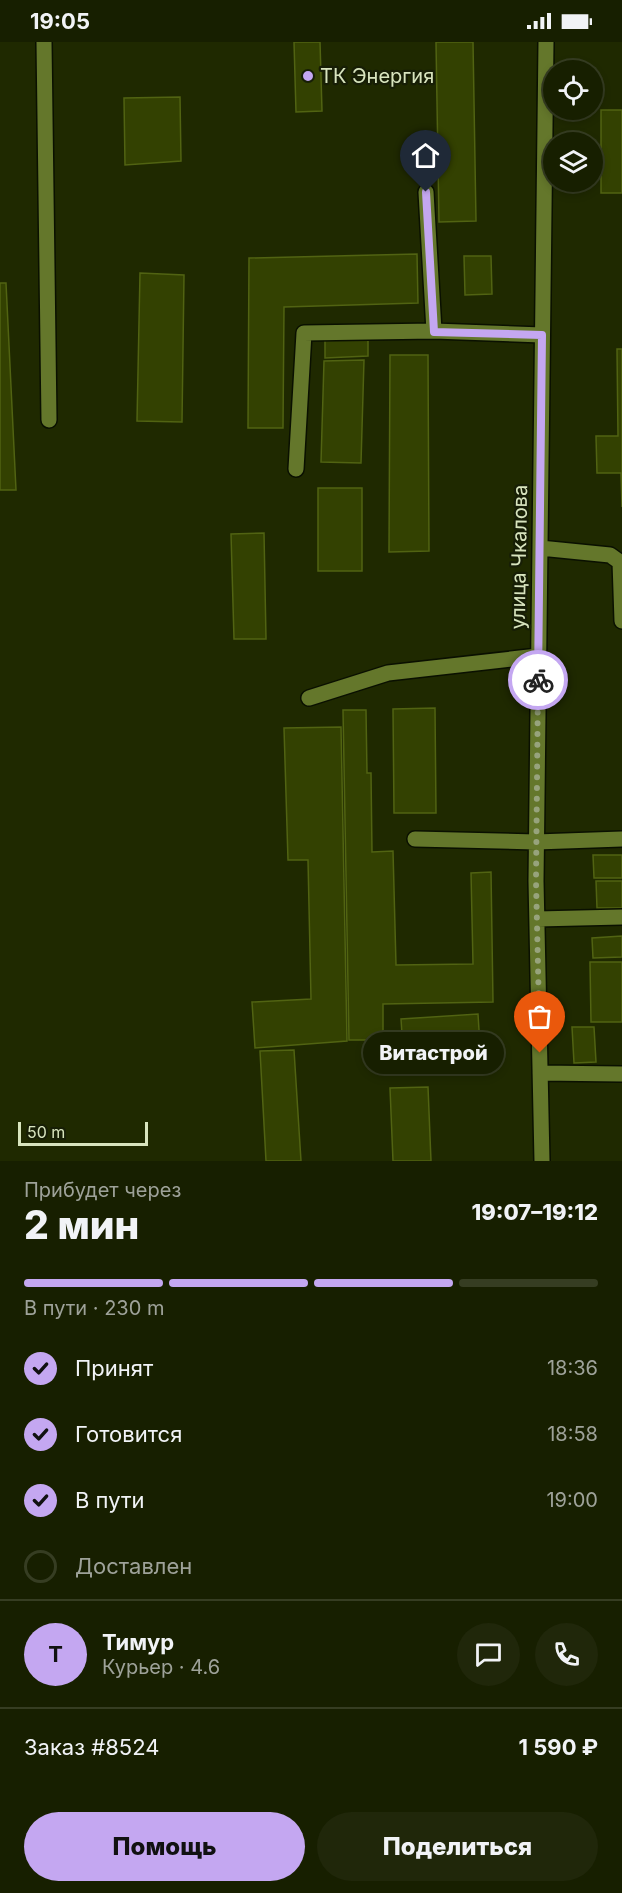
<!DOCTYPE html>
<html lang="ru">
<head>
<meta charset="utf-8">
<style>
	body { margin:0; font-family:Inter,sans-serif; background:#20270a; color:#f1f3f6; height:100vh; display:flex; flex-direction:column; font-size:22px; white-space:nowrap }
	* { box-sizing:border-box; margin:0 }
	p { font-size:20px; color:#9ea299 }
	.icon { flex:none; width:33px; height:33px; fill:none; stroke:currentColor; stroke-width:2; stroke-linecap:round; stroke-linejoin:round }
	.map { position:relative; height:1119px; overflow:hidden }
	.sheet { display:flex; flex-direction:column; background:#171f00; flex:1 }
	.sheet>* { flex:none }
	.tools { position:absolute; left:543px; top:18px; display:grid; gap:12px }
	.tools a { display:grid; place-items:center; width:60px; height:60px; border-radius:50%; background:#171f00; box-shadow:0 3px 9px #0003,0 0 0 2px #363d22; font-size:30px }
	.scale { position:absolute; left:18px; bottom:15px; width:130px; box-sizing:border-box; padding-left:6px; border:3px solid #d8e4be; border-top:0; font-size:16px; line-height:21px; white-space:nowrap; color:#d8e4be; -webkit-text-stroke:4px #171e06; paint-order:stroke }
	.pin { position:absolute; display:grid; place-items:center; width:51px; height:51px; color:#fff; margin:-62px -26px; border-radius:50% 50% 50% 0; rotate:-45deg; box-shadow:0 0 6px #0007 }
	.pin .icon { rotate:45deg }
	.courier { position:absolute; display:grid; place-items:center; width:60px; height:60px; margin:-30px; border:4px solid #c4a7f1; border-radius:50%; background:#fff; color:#222; box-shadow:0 2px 8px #0007 }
	.bubble { position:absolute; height:42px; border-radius:21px; background:#171f00; box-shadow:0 3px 9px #0003,0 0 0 2px #363d22; font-size:20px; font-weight:800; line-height:42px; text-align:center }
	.headline em { font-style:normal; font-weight:800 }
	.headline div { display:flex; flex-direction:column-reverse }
	.headline { display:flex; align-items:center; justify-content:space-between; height:102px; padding:0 24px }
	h1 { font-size:39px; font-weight:800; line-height:45px }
	.bar { display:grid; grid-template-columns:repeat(4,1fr); gap:9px 6px; align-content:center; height:72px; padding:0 24px }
	.bar i { height:8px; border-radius:4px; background:#363d22 }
	.bar .selected { background:#c4a7f1 }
	.bar p { grid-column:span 4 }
	.line { display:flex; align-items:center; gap:15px; padding:0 24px; border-top:2px solid #363d22 }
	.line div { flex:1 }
	.round { display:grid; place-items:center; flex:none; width:63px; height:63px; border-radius:32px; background:#20270a }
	ol { padding:0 24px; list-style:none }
	li { display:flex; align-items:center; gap:18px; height:66px }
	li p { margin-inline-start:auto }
	li .icon { padding:6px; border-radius:50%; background:#c4a7f1; color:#111; stroke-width:4 }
	li:last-child { color:#9ea299 }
	li i { width:33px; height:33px; border:3px solid #363d22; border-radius:50% }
	.cta { display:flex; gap:12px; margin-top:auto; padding:12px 24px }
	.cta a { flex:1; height:69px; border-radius:36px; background:#c4a7f1; color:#111; font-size:24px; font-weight:800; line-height:69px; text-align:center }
	.cta a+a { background:#20270a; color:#f1f3f6 }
	.status { display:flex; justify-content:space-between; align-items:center; height:42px; padding:0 30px; background:#171f00; direction:ltr }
	.status svg { height:16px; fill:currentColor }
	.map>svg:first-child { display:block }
	.building { fill:#334101; stroke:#516312; stroke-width:1.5 }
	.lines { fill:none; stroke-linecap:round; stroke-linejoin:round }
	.minor-casing { stroke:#0a1000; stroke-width:18 }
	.minor { stroke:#64772b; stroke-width:15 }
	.done { stroke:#97a37c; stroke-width:6; stroke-dasharray:0 10.8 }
	.route { stroke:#c4a7f1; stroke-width:8 }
	.poi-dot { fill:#c4a7f1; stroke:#171e06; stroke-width:2 }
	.labels { text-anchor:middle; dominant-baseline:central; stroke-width:4.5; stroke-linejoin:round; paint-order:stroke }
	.poi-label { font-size:20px; fill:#d8e4be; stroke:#171e06; text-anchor:start }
	.street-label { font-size:20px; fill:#d8e4be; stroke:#171e06 }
</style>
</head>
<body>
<div class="status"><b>19:05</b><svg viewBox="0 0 49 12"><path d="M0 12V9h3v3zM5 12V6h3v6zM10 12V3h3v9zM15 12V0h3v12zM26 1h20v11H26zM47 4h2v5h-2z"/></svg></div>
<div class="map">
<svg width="622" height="1119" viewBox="0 0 622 1119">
	<rect width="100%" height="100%" fill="#1f2900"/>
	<path class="building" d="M294,0H320L322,69L296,70Z
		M436,0H473L476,179L439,180Z
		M180,55L181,119L125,123L124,56Z
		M601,68H622V151H601Z
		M417,212L418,261L284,265L283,386H248L249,216Z
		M464,214H491L492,252L465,253Z
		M140,231L184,233L182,380L137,379Z
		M0,241H6L16,448H0Z
		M368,296V314L325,316V297Z
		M617,307H622V465L621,431H597L596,394H618Z
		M390,313H428L429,509L389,510Z
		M364,318L361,421L321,420L324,319Z
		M318,446H362V529H318Z
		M264,491L266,597H234L231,492Z
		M435,666L436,771H394L393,667Z
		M343,668H366L367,731H371L372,810L393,809L396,923L473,922L471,831L491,830L493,960L383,962V998H349Z
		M341,685L347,999L255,1006L252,960L311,957L308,818H288L284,686Z
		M593,813H622V836H594Z
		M596,839H622V866H597Z
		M622,894V915L593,916L592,896Z
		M590,920H622V980H591Z
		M478,972L480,1004L403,1008L401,977Z
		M572,985H594L596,1020L574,1021Z
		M294,1008L301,1119H266L260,1009Z
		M428,1045L431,1119H393L390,1046Z"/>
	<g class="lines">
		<g class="minor-casing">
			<path id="minor" d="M44,0L49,378
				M426,150L434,289L542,293
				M296,427L304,291L434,289
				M540,506L610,513L620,520L622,579
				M309,656L388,631L538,614
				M415,797L536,800L622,797
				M537,877L622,875
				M540,1031L622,1032
				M542,1119L536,839L546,0"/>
		</g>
		<use href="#minor" class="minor"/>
	</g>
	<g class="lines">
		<path class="done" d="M538,638L536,839L540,1011"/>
		<path class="route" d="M426,150L434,290L542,293L538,638"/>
	</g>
	<circle class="poi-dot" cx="308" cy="34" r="6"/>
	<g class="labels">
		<g class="poi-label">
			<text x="320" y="34">ТК Энергия</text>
		</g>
		<g class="street-label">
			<text transform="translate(519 515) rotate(-89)">улица Чкалова</text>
		</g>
	</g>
</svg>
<div class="tools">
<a><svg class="icon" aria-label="locate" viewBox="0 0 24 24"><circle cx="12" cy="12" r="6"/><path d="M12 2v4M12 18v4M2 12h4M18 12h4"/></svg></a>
<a><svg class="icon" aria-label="layers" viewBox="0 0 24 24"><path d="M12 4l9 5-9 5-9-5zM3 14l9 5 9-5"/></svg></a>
</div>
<div class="scale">50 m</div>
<div class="pin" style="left:540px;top:1011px;background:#ea580c"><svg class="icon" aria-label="bag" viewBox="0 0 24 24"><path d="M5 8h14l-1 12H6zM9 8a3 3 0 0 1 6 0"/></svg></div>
<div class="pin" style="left:426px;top:150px;background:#1f2937"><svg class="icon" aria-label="home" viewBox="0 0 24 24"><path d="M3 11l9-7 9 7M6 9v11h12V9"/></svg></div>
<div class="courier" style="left:538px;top:638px"><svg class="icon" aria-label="bike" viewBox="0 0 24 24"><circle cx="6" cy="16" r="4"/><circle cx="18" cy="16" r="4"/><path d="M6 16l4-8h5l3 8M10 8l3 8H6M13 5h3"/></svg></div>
<div class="bubble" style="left:363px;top:990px;width:141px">Витастрой</div>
</div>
<section class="sheet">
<div class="headline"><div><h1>2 мин</h1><p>Прибудет через</p></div><em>19:07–19:12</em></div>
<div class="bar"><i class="selected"></i><i class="selected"></i><i class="selected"></i><i></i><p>В пути · 230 m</p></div>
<ol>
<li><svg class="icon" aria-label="check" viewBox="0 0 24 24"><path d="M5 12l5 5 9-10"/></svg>Принят<p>18:36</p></li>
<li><svg class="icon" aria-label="check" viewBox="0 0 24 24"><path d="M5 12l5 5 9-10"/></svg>Готовится<p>18:58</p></li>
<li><svg class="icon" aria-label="check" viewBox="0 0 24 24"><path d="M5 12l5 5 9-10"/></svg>В пути<p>19:00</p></li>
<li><i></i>Доставлен</li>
</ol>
<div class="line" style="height:108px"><b class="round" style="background:#c4a7f1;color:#111">Т</b><div><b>Тимур</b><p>Курьер · 4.6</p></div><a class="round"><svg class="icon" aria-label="chat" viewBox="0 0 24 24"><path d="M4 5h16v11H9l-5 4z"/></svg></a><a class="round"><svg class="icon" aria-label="phone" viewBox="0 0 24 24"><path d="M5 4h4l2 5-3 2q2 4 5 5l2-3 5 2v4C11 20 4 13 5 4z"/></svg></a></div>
<div class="line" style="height:78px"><div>Заказ #8524</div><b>1 590 ₽</b></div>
<div class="cta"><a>Помощь</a><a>Поделиться</a></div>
</section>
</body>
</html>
